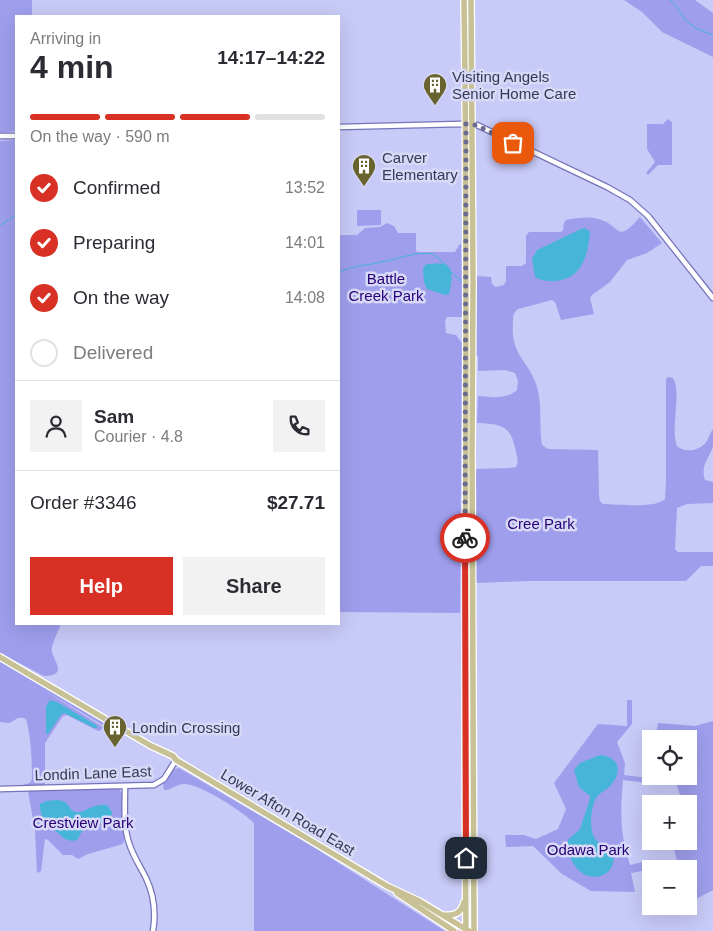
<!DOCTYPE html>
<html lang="en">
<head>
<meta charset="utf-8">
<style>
	body { margin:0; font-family:Arial,sans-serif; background:#f2f2f3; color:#2b2b33; height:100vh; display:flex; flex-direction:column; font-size:19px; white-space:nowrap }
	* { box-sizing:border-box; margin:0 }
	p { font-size:16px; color:#7c7c81 }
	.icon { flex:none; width:28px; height:28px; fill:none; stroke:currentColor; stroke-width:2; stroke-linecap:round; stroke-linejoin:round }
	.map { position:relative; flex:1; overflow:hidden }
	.drawer { position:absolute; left:15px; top:15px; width:325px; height:610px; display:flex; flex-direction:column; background:#fff; border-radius:0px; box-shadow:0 5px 20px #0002 }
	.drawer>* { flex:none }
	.tools { position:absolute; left:642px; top:730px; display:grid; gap:10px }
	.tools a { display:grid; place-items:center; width:55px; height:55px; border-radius:0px; background:#fff; box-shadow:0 5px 20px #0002; font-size:25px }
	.pin { position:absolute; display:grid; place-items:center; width:42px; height:42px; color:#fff; margin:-21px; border-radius:10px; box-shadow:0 2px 8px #0006 }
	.courier { position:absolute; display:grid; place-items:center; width:50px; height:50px; margin:-25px; border:4px solid #d93025; border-radius:50%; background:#fff; color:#222; box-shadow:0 1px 6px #0007 }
	.headline em { font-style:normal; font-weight:700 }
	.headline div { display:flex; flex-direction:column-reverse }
	.headline { display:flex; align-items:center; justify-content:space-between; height:85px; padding:0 15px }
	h1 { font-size:32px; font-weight:700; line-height:38px }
	.bar { display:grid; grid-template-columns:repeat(4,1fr); gap:8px 5px; align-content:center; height:60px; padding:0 15px }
	.bar i { height:6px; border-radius:4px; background:#e1e1e2 }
	.bar .current { background:#d93025 }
	.bar p { grid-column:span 4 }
	.line { display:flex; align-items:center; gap:12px; padding:0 15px; border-top:1px solid #e1e1e2 }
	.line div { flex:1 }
	.round { display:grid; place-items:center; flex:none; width:52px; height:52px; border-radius:0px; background:#f2f2f3 }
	ol { padding:0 15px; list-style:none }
	li { display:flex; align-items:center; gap:15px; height:55px }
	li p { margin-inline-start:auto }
	li .icon { padding:5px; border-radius:50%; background:#d93025; color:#fff; stroke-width:4 }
	li:last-child { color:#7c7c81 }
	li i { width:28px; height:28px; border:2px solid #e1e1e2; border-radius:50% }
	.primary-button { display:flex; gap:10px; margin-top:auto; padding:10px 15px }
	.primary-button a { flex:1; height:58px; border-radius:0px; background:#d93025; color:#fff; font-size:20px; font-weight:700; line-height:58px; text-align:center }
	.primary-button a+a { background:#f2f2f3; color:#2b2b33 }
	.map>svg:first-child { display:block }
	.green { fill:#9e9eed }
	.water { fill:#47b5d8 }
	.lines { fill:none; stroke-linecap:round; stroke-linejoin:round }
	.stream { stroke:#47b5d8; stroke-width:1 }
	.minor-casing { stroke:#7474ba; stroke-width:7 }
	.major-casing { stroke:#fff; stroke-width:8 }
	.minor { stroke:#fff; stroke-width:4.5 }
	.major { stroke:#c7c195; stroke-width:5.5 }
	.done { stroke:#6a6b8e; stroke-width:5; stroke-dasharray:0 9 }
	.route { stroke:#d93025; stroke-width:6 }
	.labels { text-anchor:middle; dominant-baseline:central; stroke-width:5; stroke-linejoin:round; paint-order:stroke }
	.poi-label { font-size:15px; fill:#373856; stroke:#d7d9f7; text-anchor:start }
	.park-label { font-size:15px; fill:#270177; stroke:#d7d9f7 }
	.street-label { font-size:15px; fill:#373856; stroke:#d7d9f7 }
</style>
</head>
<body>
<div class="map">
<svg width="713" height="931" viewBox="0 0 713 931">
	<rect width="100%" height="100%" fill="#c8caf7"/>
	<path class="green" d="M0,0H32V16H16V131L0,133Z
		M624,0H695L713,13V57L662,32L642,12Z
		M668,119L672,122V165H658L648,175L646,173L655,162L647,149V124H663Z
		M16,140V624H61C58,631 54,639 52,647C49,658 72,675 44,676L0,653V141Z
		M357,210H381V225L357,226Z
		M640,217L662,243L647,253L627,260L610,282L592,295L590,298L594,314L561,320L555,302L552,300L518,309C513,313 513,317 513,323C510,358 532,362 538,391C542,409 539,427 542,445L548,449L598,450L599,496L600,501L603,504C617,504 655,509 665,499L666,481V379L668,377L673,378C682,392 670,428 677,446C686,454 701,450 707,441C709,437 710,433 713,429C713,434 713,441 713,446C710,458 700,464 705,480L713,482V503L687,504L677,508L675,549L678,552H713V566H701L686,581H528L477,583L476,581L475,583L474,468L476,469L510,468L516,467C519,461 517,458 516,452C511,425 502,424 477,423L478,396C491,397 506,400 517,390L518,381L515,373L505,370L478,371V356H476L475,276L491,277L492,284L496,287L504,285L506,281V266H522L526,263V236L529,232H561L563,230L564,223L566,220C576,218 588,216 598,219C621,224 615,246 640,217Z
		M387,223L394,226L398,233H416V251L418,252H455L459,245L461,244L463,317H447L445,321L446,333L456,335L462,343L460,613L339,612V235H357L365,228L380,227Z
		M0,661L105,722L104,726L39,687L103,727L101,730L98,731L67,715L63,716L45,743V785H23L30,783L32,779C32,760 31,737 26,719C18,715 15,721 9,723L0,722Z
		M627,700H632V724L617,742L625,763L624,775L649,778L648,783L623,780C620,813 620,833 630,865L651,860L653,869L631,873L635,892L591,891L562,874L533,846L506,847L505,835H524L536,839L558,829L566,809L554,783L598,724L627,726Z
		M713,721V890L696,899L689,901V869H679L672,841H689V804H678L681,798L674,776H689V739H679V732L657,730L658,723L695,726Z
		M179,768L312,846L445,931H254V823C242,811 203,786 186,784C177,783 172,790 164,790L163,784L174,769Z
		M116,788L119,789L122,794L124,840L123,844L88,854L78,859L72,855H63L48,840L45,839L41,871L37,873L35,831L28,791Z"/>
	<path class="water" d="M585,228L590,232C588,255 582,280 554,281C547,281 541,281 535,277L532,259L537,250L581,229Z
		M427,264C432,264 439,263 444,264C455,266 451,286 449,294L445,295L427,289L424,282L423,268Z
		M50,700L57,702L96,725L98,728H94L64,713L61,715L48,734H46V707Z
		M600,755C619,757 623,771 611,785C607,790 600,792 596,798C591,808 589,827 594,837C598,844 607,846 612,852C621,877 584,889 571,859C568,852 567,848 568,840L580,829L590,799V796L579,787L574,770L580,763Z
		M57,800C71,801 67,810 76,812C84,814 92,803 107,805L112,812L111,819L104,822L86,824L77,840L72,841L65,839L43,820L40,809V804L46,801Z"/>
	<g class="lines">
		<path class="stream" d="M670,0C677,6 680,12 685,19C692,28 703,31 713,35
			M1,225L16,215
			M450,271L461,281
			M339,272C354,265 366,266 381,262C399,259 415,251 433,254L445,264"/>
		<g class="minor-casing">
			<path id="minor" d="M339,127L461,124L477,125L607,187L630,200L648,216L713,298
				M0,136H16
				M125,786C125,805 123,825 129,843C133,856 140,866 146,878C154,895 156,913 153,931
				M0,789L154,785L164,779L176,760"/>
		</g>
		<g class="major-casing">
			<path id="major" d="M464,0C469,310 463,621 466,931
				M471,0L473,282L472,452L474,931
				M0,657L151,746
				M149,745L173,756L176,760L387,886L419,901L469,931
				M397,893L454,931
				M443,915C454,916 461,914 464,902"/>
		</g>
		<use href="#minor" class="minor"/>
		<use href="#major" class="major"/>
	</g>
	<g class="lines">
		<path class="done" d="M465,538L466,124L476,125L513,143"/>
		<path class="route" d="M465,538L466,858"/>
	</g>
	<defs>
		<g id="building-pin" transform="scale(1.25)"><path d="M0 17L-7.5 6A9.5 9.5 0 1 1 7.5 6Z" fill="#696330" stroke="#d7d9f7"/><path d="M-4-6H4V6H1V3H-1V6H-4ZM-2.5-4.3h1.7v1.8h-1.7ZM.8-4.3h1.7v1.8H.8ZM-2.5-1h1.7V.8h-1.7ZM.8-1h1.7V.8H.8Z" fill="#fff"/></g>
	</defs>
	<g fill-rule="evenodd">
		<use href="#building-pin" x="435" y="85"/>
		<use href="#building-pin" x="364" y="166"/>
		<use href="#building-pin" x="115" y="727"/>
	</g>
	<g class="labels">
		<g class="poi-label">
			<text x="452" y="76">Visiting Angels<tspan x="452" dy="17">Senior Home Care</tspan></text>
			<text x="382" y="157">Carver<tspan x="382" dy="17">Elementary</tspan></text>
			<text x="132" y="727">Londin Crossing</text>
		</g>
		<g class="park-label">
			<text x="386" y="278">Battle<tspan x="386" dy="17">Creek Park</tspan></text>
			<text x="541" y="523">Cree Park</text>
			<text x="83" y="822">Crestview Park</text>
			<text x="588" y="849">Odawa Park</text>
		</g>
		<g class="street-label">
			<text transform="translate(93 773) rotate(-2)">Londin Lane East</text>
			<text transform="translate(288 812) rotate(31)">Lower Afton Road East</text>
		</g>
	</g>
</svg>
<div class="tools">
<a><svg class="icon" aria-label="locate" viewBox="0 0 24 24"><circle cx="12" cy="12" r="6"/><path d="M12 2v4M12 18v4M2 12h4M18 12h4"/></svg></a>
<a>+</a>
<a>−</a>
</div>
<div class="pin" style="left:513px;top:143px;background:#ea580c"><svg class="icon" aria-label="bag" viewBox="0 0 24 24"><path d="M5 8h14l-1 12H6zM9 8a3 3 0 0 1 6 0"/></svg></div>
<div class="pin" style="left:466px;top:858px;background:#1f2937"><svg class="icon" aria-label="home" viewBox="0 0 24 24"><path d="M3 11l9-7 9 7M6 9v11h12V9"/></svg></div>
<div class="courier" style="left:465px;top:538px"><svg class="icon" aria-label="bike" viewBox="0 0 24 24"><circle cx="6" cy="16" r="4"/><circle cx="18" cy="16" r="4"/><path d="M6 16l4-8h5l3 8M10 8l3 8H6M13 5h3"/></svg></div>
<section class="drawer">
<div class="headline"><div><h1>4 min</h1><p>Arriving in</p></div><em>14:17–14:22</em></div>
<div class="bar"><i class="current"></i><i class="current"></i><i class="current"></i><i></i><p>On the way · 590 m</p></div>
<ol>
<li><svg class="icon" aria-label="check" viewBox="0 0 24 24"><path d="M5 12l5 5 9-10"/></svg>Confirmed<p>13:52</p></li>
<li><svg class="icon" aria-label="check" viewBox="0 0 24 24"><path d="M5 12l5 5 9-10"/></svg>Preparing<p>14:01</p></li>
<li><svg class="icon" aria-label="check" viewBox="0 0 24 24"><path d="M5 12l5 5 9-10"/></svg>On the way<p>14:08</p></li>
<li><i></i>Delivered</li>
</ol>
<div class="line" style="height:90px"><a class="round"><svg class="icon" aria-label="person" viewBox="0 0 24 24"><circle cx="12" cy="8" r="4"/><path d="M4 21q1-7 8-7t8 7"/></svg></a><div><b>Sam</b><p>Courier · 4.8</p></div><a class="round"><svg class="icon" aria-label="phone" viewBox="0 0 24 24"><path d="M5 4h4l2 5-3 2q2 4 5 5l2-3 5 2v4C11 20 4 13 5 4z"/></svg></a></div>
<div class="line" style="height:65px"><div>Order #3346</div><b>$27.71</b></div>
<div class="primary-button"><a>Help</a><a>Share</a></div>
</section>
</div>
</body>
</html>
